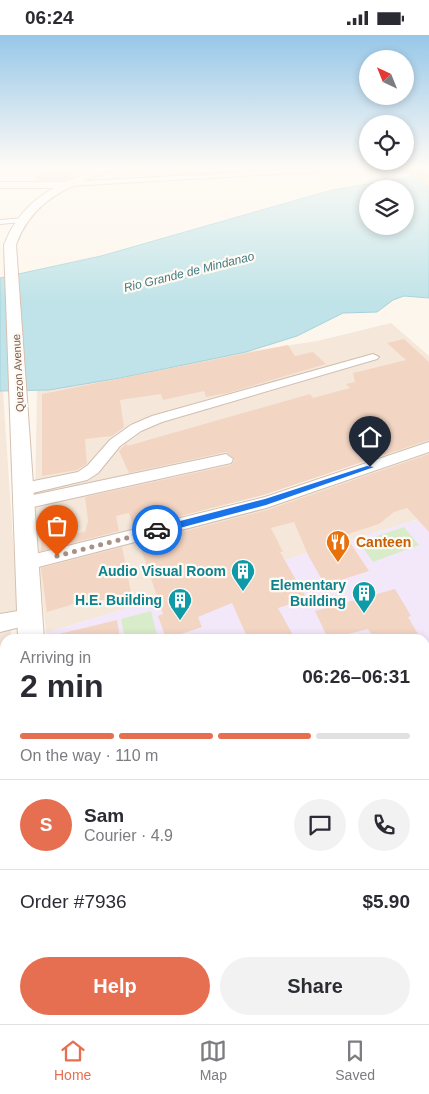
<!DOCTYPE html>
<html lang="en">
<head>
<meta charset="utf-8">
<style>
	body { margin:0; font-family:Helvetica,sans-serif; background:#f2f2f3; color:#2b2b33; height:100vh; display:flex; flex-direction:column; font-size:19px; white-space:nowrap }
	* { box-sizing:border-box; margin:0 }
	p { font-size:16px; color:#7c7c81 }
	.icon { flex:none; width:28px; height:28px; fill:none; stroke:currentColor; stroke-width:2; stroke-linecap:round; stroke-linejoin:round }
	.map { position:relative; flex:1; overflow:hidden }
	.drawer { position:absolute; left:0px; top:599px; width:430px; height:391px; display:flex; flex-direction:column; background:#fff; border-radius:15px 15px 0 0; box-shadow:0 2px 8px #0003 }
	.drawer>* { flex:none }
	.needle { width:32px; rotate:317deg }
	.tools { position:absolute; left:359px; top:15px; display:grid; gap:10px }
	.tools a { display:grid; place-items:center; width:55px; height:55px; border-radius:50%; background:#fff; box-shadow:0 2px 8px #0003; font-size:25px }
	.pin { position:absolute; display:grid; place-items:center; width:42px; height:42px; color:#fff; margin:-51px -21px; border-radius:50% 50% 50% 0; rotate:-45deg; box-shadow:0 0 5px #0007 }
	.pin .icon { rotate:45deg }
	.courier { position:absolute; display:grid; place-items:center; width:50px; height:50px; margin:-25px; border:4px solid #1a73e8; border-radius:50%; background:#fff; color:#222; box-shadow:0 1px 6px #0007 }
	.summary em { font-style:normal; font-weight:600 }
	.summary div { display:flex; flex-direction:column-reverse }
	.summary { display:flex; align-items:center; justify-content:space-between; height:85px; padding:0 20px }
	h1 { font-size:32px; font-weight:600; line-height:38px }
	.bar { display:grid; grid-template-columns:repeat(4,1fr); gap:8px 5px; align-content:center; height:60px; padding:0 20px }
	.bar i { height:6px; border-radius:4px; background:#e1e1e2 }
	.bar .on { background:#e76f51 }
	.bar p { grid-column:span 4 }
	.line { display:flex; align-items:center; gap:12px; padding:0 20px; border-top:1px solid #e1e1e2 }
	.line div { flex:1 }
	.round { display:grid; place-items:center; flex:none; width:52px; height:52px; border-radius:26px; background:#f2f2f3 }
	.button { display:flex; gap:10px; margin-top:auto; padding:10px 20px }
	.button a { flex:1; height:58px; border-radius:30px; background:#e76f51; color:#fff; font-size:20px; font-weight:600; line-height:58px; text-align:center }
	.button a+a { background:#f2f2f3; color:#2b2b33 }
	.status { display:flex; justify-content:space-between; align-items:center; height:35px; padding:0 25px; background:#fff; direction:ltr }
	.status svg { height:14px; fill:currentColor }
	.dock { display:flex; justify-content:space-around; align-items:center; height:70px; border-top:1px solid #e1e1e2; background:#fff; font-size:14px; color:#7c7c81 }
	.dock a { display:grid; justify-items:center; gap:2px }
	.dock .on { color:#e76f51 }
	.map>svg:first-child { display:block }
	.residential { fill:#f5e8da }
	.education { fill:#f3e8fa }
	.green { fill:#d8ecc9 }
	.water { fill:#bfe3e8; stroke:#a5d3da; fill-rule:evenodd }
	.building { fill:#f3d5c3 }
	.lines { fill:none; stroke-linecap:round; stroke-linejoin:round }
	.street-casing { stroke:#d1beb0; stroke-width:2 }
	.secondary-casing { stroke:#d6c0b0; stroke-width:2 }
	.primary-casing { stroke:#dad1cd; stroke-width:2 }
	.street { fill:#fff; fill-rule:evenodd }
	.secondary { fill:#fff; fill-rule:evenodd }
	.primary { fill:#fbd9a5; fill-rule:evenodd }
	.route { fill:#1a73e8 }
	.done { stroke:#a89285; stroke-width:5; stroke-dasharray:0 9 }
	.labels { text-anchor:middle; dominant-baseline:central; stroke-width:4.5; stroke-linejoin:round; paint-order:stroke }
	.far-street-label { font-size:11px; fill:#7a5c4d; stroke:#fffaf3 }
	.far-water-label { font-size:12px; font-style:italic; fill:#437c86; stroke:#fffaf3 }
	.food-label { font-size:14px; font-weight:bold; fill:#c56008; stroke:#fffaf3; text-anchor:start }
	.culture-label { font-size:14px; font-weight:bold; fill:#0d838f; stroke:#fffaf3; text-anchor:end }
</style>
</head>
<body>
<div class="status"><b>06:24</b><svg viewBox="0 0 49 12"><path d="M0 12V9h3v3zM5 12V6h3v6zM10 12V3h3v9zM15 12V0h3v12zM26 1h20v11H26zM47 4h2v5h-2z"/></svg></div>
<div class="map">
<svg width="429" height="989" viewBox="0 0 429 989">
	<rect width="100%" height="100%" fill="#fdf6ec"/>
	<path class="residential" d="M391,288L429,321V407L39,523L35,462L37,355L120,343L246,317L317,306Z
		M0,356H3L18,579L0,583Z
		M429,414V481L46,598L39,528L264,469Z
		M11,593V604H5V985H12V989H0V595Z
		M429,898V989H300L305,985H425V901Z"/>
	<path class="education" d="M429,481V886L425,889V604H47L46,598Z
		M75,985H252L245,989H76Z"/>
	<path class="green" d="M404,492L419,510L373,527L359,507Z
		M151,576L158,604H125L121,584Z"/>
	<path class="water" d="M429,139V263L404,261L393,265L377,277L343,278L297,301L246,317L120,343L49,355L0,356V243L101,221L332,155ZM368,154H405V191H368Z"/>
	<path class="building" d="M78,130H96L65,145H36L39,135L59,134Z
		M121,130H166V133L137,141L117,134Z
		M404,304L429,327V405L264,460L134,493L129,478L116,481L119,496L41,516L42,503L85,497L88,486L85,462L231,430L235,425L226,417L129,438L119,416L127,408V411L310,359L313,363L350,353L346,349L355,347L353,338L406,325L387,308Z
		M288,310L295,321L313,317L326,329L228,358L206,362L204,356L163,365L161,359L120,365L124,392L112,401L85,404L87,429L77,435L42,441V359Z
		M429,419V497L407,473L394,477L379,489L345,500L369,536L325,550L308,520L294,487L271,493L283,517H280L307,564L278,573L295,604H248L232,568L198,582L202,592L166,604L158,581L163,579L139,508L267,475Z
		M122,512L132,562L112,567L111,564L74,569L47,577L41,533Z
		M395,554L411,581L408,582L421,604H374L368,594L328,604L315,576Z
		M117,585L120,604H60L59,599Z"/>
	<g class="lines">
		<g class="street-casing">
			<path id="street" d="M322,130H329L324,134L312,137L69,151L66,149L69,147L312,133Z
				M410,130H429V133Z
				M25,183V187H22L0,189V185Z
				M373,319L379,322L377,324L162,387L141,396L120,411L98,438L87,445L24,460L19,458L16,454L19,450L24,448L78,437L88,430L110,405L131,390L152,381Z
				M429,407V417L266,473L27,535L21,533L18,528L21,523L27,521L265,462Z
				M226,419L233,424L231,428L24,474L19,472L16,468L19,464L24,462Z
				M30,574L37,576L39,582L37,588L0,597V579Z
				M5,775V799L0,801V777Z
				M429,881V909L425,911V883Z
				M248,985H283L281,989H246Z"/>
		</g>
		<g class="secondary-casing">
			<path id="secondary" d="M108,130H119C113,136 100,139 91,143C56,157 29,173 16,210L44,604H18L4,210C14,184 30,166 54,153H0V147H65Z
				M26,985H66V989H26Z"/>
		</g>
		<g class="primary-casing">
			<path id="primary" d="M397,130H409L429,142V150Z"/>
		</g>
		<use href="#street" class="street"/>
		<use href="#secondary" class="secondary"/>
		<use href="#primary" class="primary"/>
	</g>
	<linearGradient id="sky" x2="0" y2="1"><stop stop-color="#97c7e8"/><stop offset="0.49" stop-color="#fefbf6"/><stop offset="1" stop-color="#fefbf6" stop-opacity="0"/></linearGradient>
	<rect width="429" height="268" fill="url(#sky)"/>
	<path class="route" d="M367,431L374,432L266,470L157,499L153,495L157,492L265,464Z"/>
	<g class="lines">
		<path class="done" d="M57,521L157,495"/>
	</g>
	<defs>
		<g id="restaurant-pin" transform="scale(1.25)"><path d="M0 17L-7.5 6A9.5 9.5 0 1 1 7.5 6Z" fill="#e8710a" stroke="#fffaf3"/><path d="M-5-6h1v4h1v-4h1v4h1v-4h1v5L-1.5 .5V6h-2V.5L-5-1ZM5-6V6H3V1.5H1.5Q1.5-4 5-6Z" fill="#fff"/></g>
		<g id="building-pin" transform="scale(1.25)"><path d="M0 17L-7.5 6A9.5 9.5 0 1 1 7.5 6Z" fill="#0f9aa8" stroke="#fffaf3"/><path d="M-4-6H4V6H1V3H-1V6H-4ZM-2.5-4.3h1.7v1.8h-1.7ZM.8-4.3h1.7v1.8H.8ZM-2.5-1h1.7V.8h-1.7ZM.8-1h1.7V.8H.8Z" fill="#fff"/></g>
	</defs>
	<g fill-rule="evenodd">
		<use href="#restaurant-pin" x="338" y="507"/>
		<use href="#building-pin" x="243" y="536"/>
		<use href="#building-pin" x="364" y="558"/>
		<use href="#building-pin" x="180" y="565"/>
	</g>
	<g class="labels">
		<g class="far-street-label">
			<text transform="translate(18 338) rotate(-93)">Quezon Avenue</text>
		</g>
		<g class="far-water-label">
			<text transform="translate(189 237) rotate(-14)">Rio Grande de Mindanao</text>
		</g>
		<g class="food-label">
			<text x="356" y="507">Canteen</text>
		</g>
		<g class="culture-label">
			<text x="226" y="536">Audio Visual Room</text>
			<text x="346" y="550">Elementary<tspan x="346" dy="16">Building</tspan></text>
			<text x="162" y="565">H.E. Building</text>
		</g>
	</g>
</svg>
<div class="tools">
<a><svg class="needle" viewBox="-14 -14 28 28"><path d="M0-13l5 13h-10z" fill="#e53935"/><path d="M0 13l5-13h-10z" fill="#7c7c81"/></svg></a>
<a><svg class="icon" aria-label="locate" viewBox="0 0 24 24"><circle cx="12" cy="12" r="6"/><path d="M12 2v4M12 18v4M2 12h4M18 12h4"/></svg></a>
<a><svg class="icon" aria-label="layers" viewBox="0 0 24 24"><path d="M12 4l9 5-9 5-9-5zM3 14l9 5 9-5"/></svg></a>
</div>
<div class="pin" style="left:57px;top:521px;background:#ea580c"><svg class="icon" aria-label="bag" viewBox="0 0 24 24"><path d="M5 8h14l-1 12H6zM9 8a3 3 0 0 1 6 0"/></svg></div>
<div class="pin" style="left:370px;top:432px;background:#1f2937"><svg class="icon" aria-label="home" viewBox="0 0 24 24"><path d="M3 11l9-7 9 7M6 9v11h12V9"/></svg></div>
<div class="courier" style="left:157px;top:495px"><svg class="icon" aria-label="car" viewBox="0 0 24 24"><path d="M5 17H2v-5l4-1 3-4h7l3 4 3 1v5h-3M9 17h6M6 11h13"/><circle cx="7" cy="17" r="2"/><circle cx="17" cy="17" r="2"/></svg></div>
<section class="drawer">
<div class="summary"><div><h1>2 min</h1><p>Arriving in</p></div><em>06:26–06:31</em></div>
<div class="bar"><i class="on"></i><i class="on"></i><i class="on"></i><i></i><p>On the way · 110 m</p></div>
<div class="line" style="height:90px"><b class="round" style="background:#e76f51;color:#fff">S</b><div><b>Sam</b><p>Courier · 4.9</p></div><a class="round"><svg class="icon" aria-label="chat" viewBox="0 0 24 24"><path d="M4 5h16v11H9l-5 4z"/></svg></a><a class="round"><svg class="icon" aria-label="phone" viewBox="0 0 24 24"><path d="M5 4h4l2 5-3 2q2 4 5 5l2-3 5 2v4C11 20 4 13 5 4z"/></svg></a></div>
<div class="line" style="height:65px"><div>Order #7936</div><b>$5.90</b></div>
<div class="button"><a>Help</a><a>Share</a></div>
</section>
</div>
<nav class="dock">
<a class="on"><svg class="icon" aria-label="home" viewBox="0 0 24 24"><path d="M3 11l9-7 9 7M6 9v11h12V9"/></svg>Home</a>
<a><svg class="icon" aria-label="map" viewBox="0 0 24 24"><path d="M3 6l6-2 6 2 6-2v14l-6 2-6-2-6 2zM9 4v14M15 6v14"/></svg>Map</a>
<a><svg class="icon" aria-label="saved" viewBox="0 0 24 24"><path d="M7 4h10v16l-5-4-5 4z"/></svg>Saved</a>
</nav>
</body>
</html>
